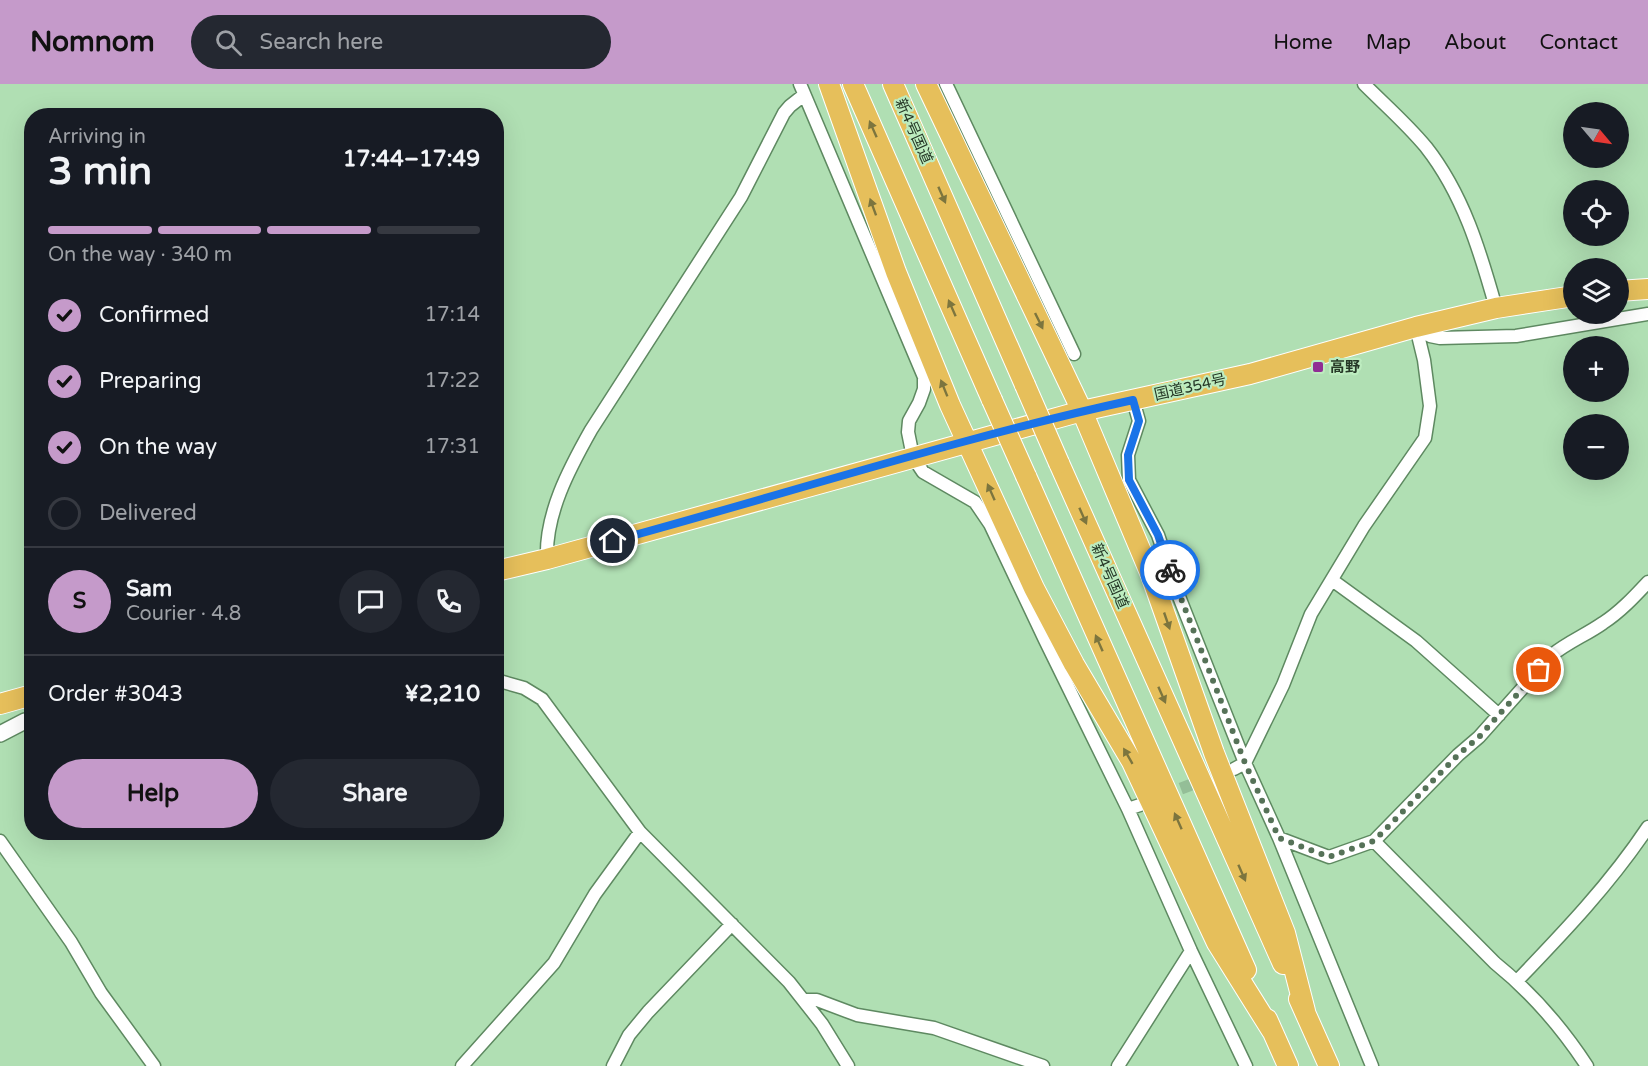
<!DOCTYPE html>
<html lang="en">
<head>
<meta charset="utf-8">
<style>
	body { margin:0; font-family:"Varela Round","Noto Sans JP",sans-serif; background:#242831; color:#f1f3f6; height:100vh; display:flex; flex-direction:column; font-size:22px; white-space:nowrap }
	* { box-sizing:border-box; margin:0 }
	p { font-size:20px; color:#9ea1a6 }
	.icon { flex:none; width:33px; height:33px; fill:none; stroke:currentColor; stroke-width:2; stroke-linecap:round; stroke-linejoin:round }
	.map { position:relative; flex:1; overflow:hidden }
	.panel { position:absolute; left:24px; top:24px; width:480px; height:732px; display:flex; flex-direction:column; background:#171b24; border-radius:24px; box-shadow:0 6px 24px #0002 }
	.panel>* { flex:none }
	.needle { width:39px; rotate:119deg }
	.tools { position:absolute; left:1563px; top:18px; display:grid; gap:12px }
	.tools a { display:grid; place-items:center; width:66px; height:66px; border-radius:50%; background:#171b24; box-shadow:0 6px 24px #0002; font-size:30px }
	.pin { position:absolute; display:grid; place-items:center; width:51px; height:51px; color:#fff; margin:-26px; border:3px solid #fff; border-radius:50%; box-shadow:0 2px 6px #0007 }
	.courier { position:absolute; display:grid; place-items:center; width:60px; height:60px; margin:-30px; border:4px solid #1a73e8; border-radius:50%; background:#fff; color:#222; box-shadow:0 2px 8px #0007 }
	.head em { font-style:normal; font-weight:800 }
	.head div { display:flex; flex-direction:column-reverse }
	.head { display:flex; align-items:center; justify-content:space-between; height:102px; padding:0 24px }
	h1 { font-size:39px; font-weight:800; line-height:45px }
	.bar { display:grid; grid-template-columns:repeat(4,1fr); gap:9px 6px; align-content:center; height:72px; padding:0 24px }
	.bar i { height:8px; border-radius:4px; background:#363941 }
	.bar .active { background:#c59aca }
	.bar p { grid-column:span 4 }
	.line { display:flex; align-items:center; gap:15px; padding:0 24px; border-top:2px solid #363941 }
	.line div { flex:1 }
	.round { display:grid; place-items:center; flex:none; width:63px; height:63px; border-radius:32px; background:#242831 }
	ol { padding:0 24px; list-style:none }
	li { display:flex; align-items:center; gap:18px; height:66px }
	li p { margin-inline-start:auto }
	li .icon { padding:6px; border-radius:50%; background:#c59aca; color:#111; stroke-width:4 }
	li:last-child { color:#9ea1a6 }
	li i { width:33px; height:33px; border:3px solid #363941; border-radius:50% }
	.action { display:flex; gap:12px; margin-top:auto; padding:12px 24px }
	.action a { flex:1; height:69px; border-radius:36px; background:#c59aca; color:#111; font-size:24px; font-weight:800; line-height:69px; text-align:center }
	.action a+a { background:#242831; color:#f1f3f6 }
	header { display:flex; align-items:center; gap:36px; box-sizing:border-box; height:84px; padding:0 30px; background:#c59aca; color:#111 }
	header strong { font-size:28px }
	nav { display:flex; gap:33px; margin-inline-start:auto; font-size:21px }
	.search { width:420px; height:54px; background:#242831; display:flex; align-items:center; gap:15px; box-sizing:border-box; padding:0 21px; border-radius:33px; color:#9ea1a6; font-size:22px }
	.map>svg:first-child { display:block }
	.lines { fill:none; stroke-linecap:round; stroke-linejoin:round }
	.minor-tunnel { stroke:#94be97; stroke-width:12; stroke-dasharray:12 6; stroke-linecap:butt }
	.minor-casing { stroke:#5e8961; stroke-width:15 }
	.tertiary-casing { stroke:#5e8961; stroke-width:18 }
	.trunk-casing { stroke:#fff; stroke-width:22 }
	.minor { stroke:#fff; stroke-width:12 }
	.tertiary { stroke:#fff; stroke-width:15 }
	.trunk { stroke:#e6bf5b; stroke-width:20 }
	.trunk-bridge-casing { stroke:#fff; stroke-width:22; stroke-linecap:butt }
	.trunk-bridge { stroke:#e6bf5b; stroke-width:20 }
	.oneway { fill:#7c753e }
	.done { stroke:#567258; stroke-width:6; stroke-dasharray:0 10.8 }
	.route { stroke:#1a73e8; stroke-width:8 }
	.poi-dot { fill:#902d94; stroke:#bdecbf; stroke-width:2 }
	.labels { text-anchor:middle; dominant-baseline:central; stroke-width:4.5; stroke-linejoin:round; paint-order:stroke }
	.street-label { font-size:15px; fill:#263827; stroke:#bdecbf }
	.poi-label { font-size:15px; font-weight:bold; fill:#263827; stroke:#bdecbf; text-anchor:start }
</style>
</head>
<body>
<header>
<strong>Nomnom</strong>
<div class="search"><svg class="icon" aria-label="search" viewBox="0 0 24 24"><circle cx="10" cy="10" r="6"/><path d="M15 15l6 6"/></svg>Search here</div>
<nav><a>Home</a><a>Map</a><a>About</a><a>Contact</a></nav>
</header>
<div class="map">
<svg width="1648" height="982" viewBox="0 0 1648 982">
	<rect width="100%" height="100%" fill="#b0dfb3"/>
	<g class="lines">
		<path class="minor-tunnel" d="M1164,711L1206,695"/>
		<g class="minor-casing">
			<path id="minor" d="M800,0L924,293V305L919,319L909,337L908,348L913,373L923,388L975,418L990,440L1045,556L1128,725L1191,867L1246,982
				M946,0L1074,270
				M1364,0C1385,21 1407,40 1426,63C1463,110 1480,167 1496,224
				M1416,243L1430,252L1440,254L1516,252L1648,230
				M1133,316L1139,337L1128,371L1129,396L1158,451L1178,510L1245,679L1279,754L1372,982
				M547,475C545,430 569,385 591,346L741,113L784,29L790,22L804,11
				M1332,496L1416,557L1499,631
				M496,596L524,604L542,615L640,748L789,898L822,940L848,982
				M1234,685L1245,679L1283,601L1311,530L1364,442L1425,354L1430,322L1424,276L1416,243
				M1128,725L1140,721
				M1279,754L1329,773L1374,757L1458,671L1479,653L1552,571C1568,558 1586,551 1603,539C1620,528 1634,513 1648,498
				M0,757L71,858L101,909L154,982
				M1374,757L1495,879C1531,908 1562,944 1587,982
				M1517,897C1564,848 1610,800 1648,743
				M806,916H817L857,931L934,944L1043,982
				M462,982L554,879L595,810L640,748
				M613,982L629,951L648,928L732,840
				M1118,982L1191,867"/>
		</g>
		<g class="tertiary-casing">
			<path id="tertiary" d="M0,650L25,637"/>
		</g>
		<g class="trunk-casing">
			<path id="trunk" d="M829,0L896,188L950,321L1034,504L1074,580L1132,678L1217,859L1272,947
				M853,0L992,316
				M893,0L1025,301
				M926,0L1082,327L1151,491L1214,669L1285,849L1305,927
				M1618,207L1648,205
				M1059,379L1283,880
				M1026,392L1246,886
				M496,487L547,475L1082,327L1250,290L1416,243L1496,224L1574,212
				M0,620L32,611
				M1299,915L1329,982
				M1267,935L1288,982"/>
		</g>
		<use href="#minor" class="minor"/>
		<use href="#tertiary" class="tertiary"/>
		<use href="#trunk" class="trunk"/>
		<g class="trunk-bridge-casing">
			<path id="trunk-bridge" d="M1025,301L1059,379
				M992,316L1026,392"/>
		</g>
		<use href="#trunk-bridge" class="trunk-bridge"/>
	</g>
	<defs><path id="oneway-solid" d="M-6-.8H1V-3.2L6.5 0L1 3.2V.8H-6Z" transform="scale(1.5)"/></defs>
	<g class="oneway">
		<use href="#oneway-solid" transform="translate(873 45) rotate(-114)"/>
		<use href="#oneway-solid" transform="translate(942 111) rotate(66)"/>
		<use href="#oneway-solid" transform="translate(873 123) rotate(-110)"/>
		<use href="#oneway-solid" transform="translate(952 224) rotate(-114)"/>
		<use href="#oneway-solid" transform="translate(1039 237) rotate(64)"/>
		<use href="#oneway-solid" transform="translate(944 304) rotate(-112)"/>
		<use href="#oneway-solid" transform="translate(991 408) rotate(-114)"/>
		<use href="#oneway-solid" transform="translate(1083 432) rotate(66)"/>
		<use href="#oneway-solid" transform="translate(1167 537) rotate(71)"/>
		<use href="#oneway-solid" transform="translate(1099 559) rotate(-114)"/>
		<use href="#oneway-solid" transform="translate(1162 611) rotate(66)"/>
		<use href="#oneway-solid" transform="translate(1128 672) rotate(-120)"/>
		<use href="#oneway-solid" transform="translate(1178 737) rotate(-114)"/>
		<use href="#oneway-solid" transform="translate(1242 789) rotate(66)"/>
	</g>
	<g class="lines">
		<path class="done" d="M1170,486L1245,679L1279,754L1329,773L1374,757L1458,671L1479,653L1539,586"/>
		<path class="route" d="M613,457C786,410 958,354 1133,316L1139,337L1128,371L1129,396L1158,451L1170,486"/>
	</g>
	<rect class="poi-dot" x="1312" y="277" width="12" height="12" rx="3"/>
	<g class="labels">
		<g class="street-label">
			<text transform="translate(914 47) rotate(66)">新4号国道</text>
			<text transform="translate(1190 303) rotate(-13)">国道354号</text>
			<text transform="translate(1110 492) rotate(66)">新4号国道</text>
		</g>
		<g class="poi-label">
			<text x="1330" y="283">高野</text>
		</g>
	</g>
</svg>
<div class="tools">
<a><svg class="needle" viewBox="-14 -14 28 28"><path d="M0-13l5 13h-10z" fill="#e53935"/><path d="M0 13l5-13h-10z" fill="#9ea1a6"/></svg></a>
<a><svg class="icon" aria-label="locate" viewBox="0 0 24 24"><circle cx="12" cy="12" r="6"/><path d="M12 2v4M12 18v4M2 12h4M18 12h4"/></svg></a>
<a><svg class="icon" aria-label="layers" viewBox="0 0 24 24"><path d="M12 4l9 5-9 5-9-5zM3 14l9 5 9-5"/></svg></a>
<a>+</a>
<a>−</a>
</div>
<div class="pin" style="left:1539px;top:586px;background:#ea580c"><svg class="icon" aria-label="bag" viewBox="0 0 24 24"><path d="M5 8h14l-1 12H6zM9 8a3 3 0 0 1 6 0"/></svg></div>
<div class="pin" style="left:613px;top:457px;background:#1f2937"><svg class="icon" aria-label="home" viewBox="0 0 24 24"><path d="M3 11l9-7 9 7M6 9v11h12V9"/></svg></div>
<div class="courier" style="left:1170px;top:486px"><svg class="icon" aria-label="bike" viewBox="0 0 24 24"><circle cx="6" cy="16" r="4"/><circle cx="18" cy="16" r="4"/><path d="M6 16l4-8h5l3 8M10 8l3 8H6M13 5h3"/></svg></div>
<section class="panel">
<div class="head"><div><h1>3 min</h1><p>Arriving in</p></div><em>17:44–17:49</em></div>
<div class="bar"><i class="active"></i><i class="active"></i><i class="active"></i><i></i><p>On the way · 340 m</p></div>
<ol>
<li><svg class="icon" aria-label="check" viewBox="0 0 24 24"><path d="M5 12l5 5 9-10"/></svg>Confirmed<p>17:14</p></li>
<li><svg class="icon" aria-label="check" viewBox="0 0 24 24"><path d="M5 12l5 5 9-10"/></svg>Preparing<p>17:22</p></li>
<li><svg class="icon" aria-label="check" viewBox="0 0 24 24"><path d="M5 12l5 5 9-10"/></svg>On the way<p>17:31</p></li>
<li><i></i>Delivered</li>
</ol>
<div class="line" style="height:108px"><b class="round" style="background:#c59aca;color:#111">S</b><div><b>Sam</b><p>Courier · 4.8</p></div><a class="round"><svg class="icon" aria-label="chat" viewBox="0 0 24 24"><path d="M4 5h16v11H9l-5 4z"/></svg></a><a class="round"><svg class="icon" aria-label="phone" viewBox="0 0 24 24"><path d="M5 4h4l2 5-3 2q2 4 5 5l2-3 5 2v4C11 20 4 13 5 4z"/></svg></a></div>
<div class="line" style="height:78px"><div>Order #3043</div><b>¥2,210</b></div>
<div class="action"><a>Help</a><a>Share</a></div>
</section>
</div>
</body>
</html>
